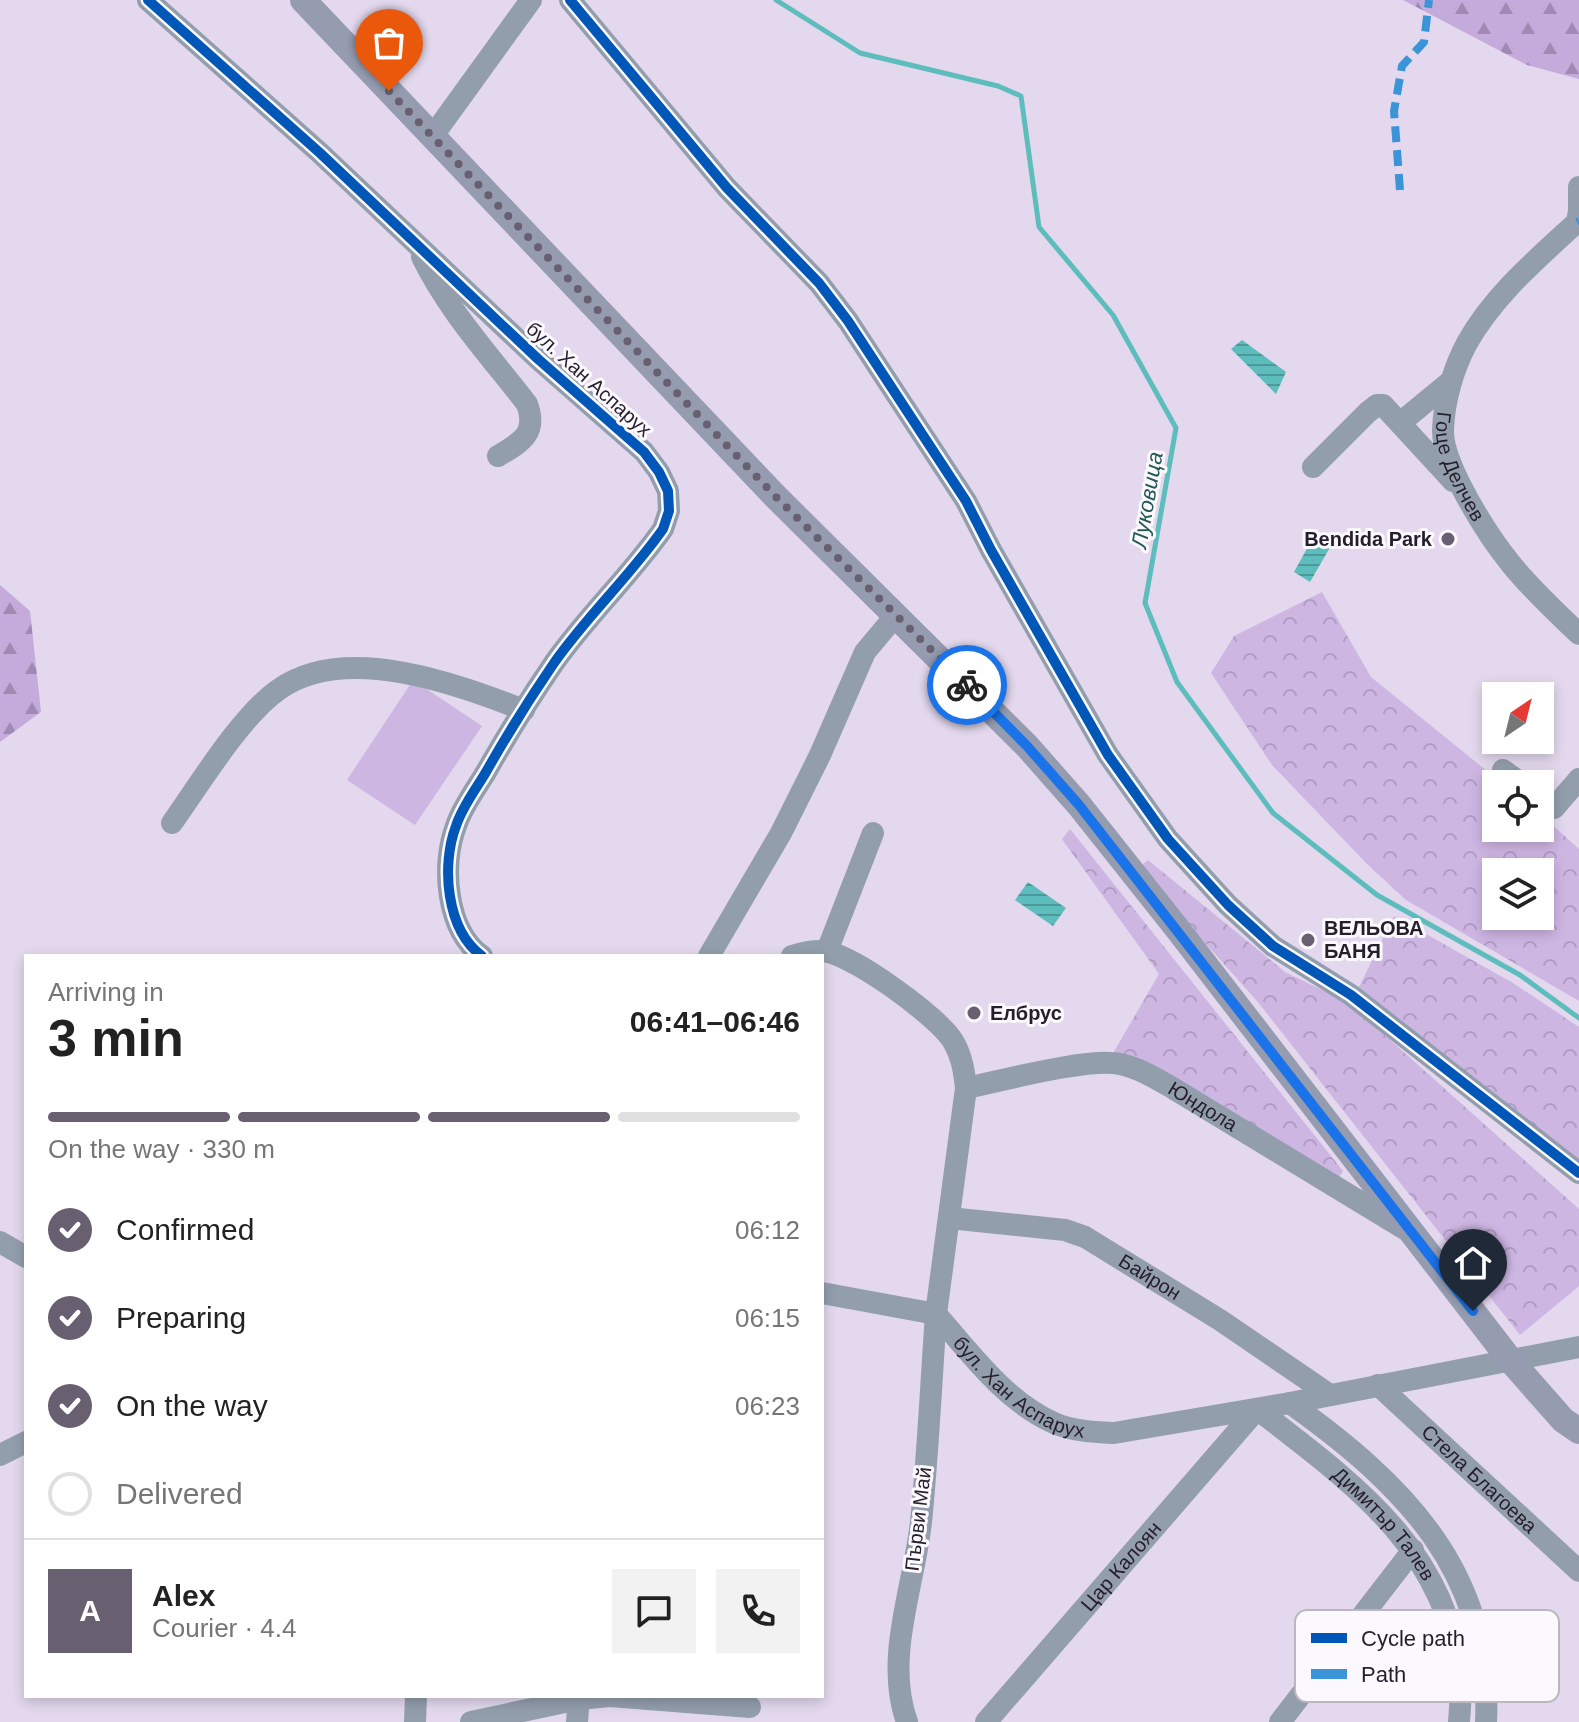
<!DOCTYPE html>
<html lang="en">
<head>
<meta charset="utf-8">
<style>
	body { margin:0; font-family:Helvetica,sans-serif; background:#f2f2f2; color:#222; height:100vh; display:flex; flex-direction:column; font-size:30px; white-space:nowrap }
	* { box-sizing:border-box; margin:0 }
	p { font-size:26px; color:#767676 }
	.icon { flex:none; width:44px; height:44px; fill:none; stroke:currentColor; stroke-width:2; stroke-linecap:round; stroke-linejoin:round }
	.map { position:relative; flex:1; overflow:hidden }
	.side { position:absolute; left:24px; top:954px; width:800px; height:744px; display:flex; flex-direction:column; background:#fff; border-radius:0px; box-shadow:0 4px 12px #0003 }
	.side>* { flex:none }
	.needle { width:52px; rotate:35deg }
	.buttons { position:absolute; left:1482px; top:682px; display:grid; gap:16px }
	.buttons a { display:grid; place-items:center; width:72px; height:72px; border-radius:0px; background:#fff; box-shadow:0 4px 12px #0003; font-size:40px }
	.pin { position:absolute; display:grid; place-items:center; width:68px; height:68px; color:#fff; margin:-82px -34px; border-radius:50% 50% 50% 0; rotate:-45deg; box-shadow:0 0 8px #0007 }
	.pin .icon { rotate:45deg }
	.courier { position:absolute; display:grid; place-items:center; width:80px; height:80px; margin:-40px; border:6px solid #1a73e8; border-radius:50%; background:#fff; color:#222; box-shadow:0 2px 10px #0007 }
	.overview em { font-style:normal; font-weight:700 }
	.overview div { display:flex; flex-direction:column-reverse }
	.overview { display:flex; align-items:center; justify-content:space-between; height:136px; padding:0 24px }
	h1 { font-size:52px; font-weight:700; line-height:60px }
	.bar { display:grid; grid-template-columns:repeat(4,1fr); gap:12px 8px; align-content:center; height:96px; padding:0 24px }
	.bar i { height:10px; border-radius:6px; background:#e0e0e0 }
	.bar .on { background:#685f70 }
	.bar p { grid-column:span 4 }
	.line { display:flex; align-items:center; gap:20px; padding:0 24px; border-top:2px solid #e0e0e0 }
	.line div { flex:1 }
	.round { display:grid; place-items:center; flex:none; width:84px; height:84px; border-radius:0px; background:#f2f2f2 }
	ol { padding:0 24px; list-style:none }
	li { display:flex; align-items:center; gap:24px; height:88px }
	li p { margin-inline-start:auto }
	li .icon { padding:8px; border-radius:50%; background:#685f70; color:#fff; stroke-width:4 }
	li:last-child { color:#767676 }
	li i { width:44px; height:44px; border:4px solid #e0e0e0; border-radius:50% }
	.map>svg:first-child { display:block }
	.forest { fill:url(#forest-firs) }
	.park { fill:url(#park-crowns); fill-rule:evenodd }
	.pitch { fill:#ceb6e3 }
	.water { fill:url(#water-rules) }
	.lines { fill:none; stroke-linecap:round; stroke-linejoin:round }
	.stream { stroke:#5dbdbc; stroke-width:5 }
	.minor { stroke:#939ead; stroke-width:22 }
	.major { stroke:#959cb0; stroke-width:26 }
	.quiet { stroke:#3b94d7; stroke-width:8; stroke-dasharray:16 8; stroke-linecap:butt }
	.cycleway-casing { stroke:#fbf9fd; stroke-width:15 }
	.cycleway { stroke:#0057b8; stroke-width:10 }
	.done { stroke:#685f70; stroke-width:8; stroke-dasharray:0 14.4 }
	.route { stroke:#1a73e8; stroke-width:10 }
	.poi-dot { fill:#685f70; stroke:#fbf9fd; stroke-width:3 }
	.labels { text-anchor:middle; dominant-baseline:central; stroke-width:6; stroke-linejoin:round; paint-order:stroke }
	.street-label { font-size:20px; fill:#251e2c; stroke:#fbf9fd }
	.poi-label { font-size:20px; font-weight:bold; fill:#251e2c; stroke:#fbf9fd; text-anchor:start }
	.water-label { font-size:22px; font-style:italic; fill:#245a56; stroke:#fbf9fd }
	.key { fill:#fbf9fd; stroke:#bbb7be; stroke-width:2 }
	.key-label { font-size:22px; fill:#251e2c }
</style>
</head>
<body>
<div class="map">
<svg width="1579" height="1722" viewBox="0 0 1579 1722">
	<defs>
		<pattern id="forest-firs" width="22" height="20" patternUnits="userSpaceOnUse" patternTransform="scale(2)"><rect width="22" height="20" fill="#c5aadc"/><path d="M5 1l3.5 6h-7zM16 11l3.5 6h-7z" fill="#a08ab3"/></pattern>
		<pattern id="park-crowns" width="20" height="18" patternUnits="userSpaceOnUse" patternTransform="scale(2)"><rect width="20" height="18" fill="#ceb6e3"/><path d="M2 6a3 3 0 1 1 6 0M12 15a3 3 0 1 1 6 0" fill="none" stroke="#b19cc3"/></pattern>
		<pattern id="water-rules" width="6" height="5" patternUnits="userSpaceOnUse" patternTransform="scale(2)"><rect width="6" height="5" fill="#5dbdbc"/><path d="M0 2.5h6" fill="none" stroke="#4d9999"/></pattern>
	</defs>
	<rect width="100%" height="100%" fill="#e3d8ed"/>
	<path class="forest" d="M1403,0H1579V79L1527,65Z
		M0,585L30,611L41,712L0,742Z"/>
	<path class="park" d="M1322,592L1371,677L1503,784H1496V828H1540V814L1579,849V1001L1406,900L1367,864L1272,765L1211,673L1234,636ZM1496,872H1540V916H1496Z
		M1070,829L1343,1171L1334,1185L1112,1055L1159,974L1062,839Z
		M1148,860L1285,972L1349,1003L1579,1209V1286L1520,1335L1257,1001L1138,868Z
		M1394,916L1513,983L1579,1027V1166L1358,989Z"/>
	<path class="pitch" d="M413,680L482,726L415,825L347,780Z"/>
	<path class="water" d="M1242,340L1286,372L1276,394L1231,349Z
		M1315,534L1332,544L1310,582L1294,572Z
		M1028,882L1066,908L1053,926L1015,900Z"/>
	<g class="lines">
		<path class="stream" d="M776,0L860,53L998,86L1021,96L1039,227L1113,315L1176,428L1145,603L1177,682L1273,813L1377,895L1520,975L1579,1018"/>
		<g class="minor">
			<path d="M148,0L320,153L538,359L644,452L659,472L668,491L669,511L663,529C630,576 587,616 554,663C530,698 507,735 486,772C476,789 462,807 456,826C441,865 446,930 482,956"/>
			<path d="M570,0L727,188L819,283L848,321L966,501L991,550L1108,755L1168,839L1228,905L1273,946L1351,995L1579,1173"/>
			<path d="M432,137L531,0"/>
			<path d="M1579,187V208"/>
			<path id="s1" d="M1579,211L1577,222C1538,258 1493,296 1467,343C1453,369 1444,401 1443,430C1442,465 1489,537 1511,564C1531,589 1556,612 1579,634"/>
			<path d="M422,257C449,312 490,356 527,404C538,434 521,442 498,456"/>
			<path d="M1400,423L1451,381"/>
			<path d="M1313,467L1368,412L1377,405H1383L1453,481"/>
			<path d="M1503,770L1522,784"/>
			<path d="M1540,798L1554,808L1579,779"/>
			<path d="M172,823C199,785 241,716 278,690C345,642 456,684 524,710"/>
			<path d="M827,951L873,833"/>
			<path d="M709,956L781,833L820,755L865,652L896,615"/>
			<path id="s2" d="M792,956C802,953 818,949 828,952C858,959 936,1015 953,1041C962,1056 964,1071 966,1088L936,1314C971,1354 1005,1401 1054,1423C1072,1431 1094,1432 1114,1433L1290,1403L1579,1347"/>
			<path id="s3" d="M966,1088C1001,1081 1090,1057 1120,1064C1139,1068 1155,1078 1171,1087L1405,1229"/>
			<path id="s4" d="M949,1218L1065,1230L1085,1237L1220,1320L1330,1395"/>
			<path d="M0,1242L26,1257"/>
			<path d="M822,1293L936,1314C931,1384 928,1453 921,1522C914,1587 884,1658 907,1722"/>
			<path id="s5" d="M1378,1385L1579,1571"/>
			<path d="M1290,1403C1404,1484 1493,1573 1486,1722"/>
			<path d="M0,1455L26,1442"/>
			<path d="M415,1722L416,1696"/>
			<path d="M471,1722L579,1699L610,1696L750,1707"/>
			<path d="M577,1722L579,1696"/>
			<path id="s6" d="M986,1722L1257,1409C1350,1481 1445,1547 1460,1673C1462,1689 1460,1706 1459,1722"/>
			<path d="M1280,1722L1413,1550"/>
		</g>
		<path class="major" d="M303,0L776,497L1027,746L1079,805L1176,927L1511,1361L1563,1420L1579,1431"/>
		<path class="quiet" d="M1400,190L1394,111L1402,66L1424,42L1429,0
			M1577,222L1579,221"/>
		<g class="cycleway-casing">
			<path id="cycleway" d="M148,0L320,153L538,359L644,452L659,472L668,491L669,511L663,529C630,576 587,616 554,663C530,698 507,735 486,772C476,789 462,807 456,826C441,865 446,930 482,956
				M570,0L727,188L819,283L848,321L966,501L991,550L1108,755L1168,839L1228,905L1273,946L1351,995L1579,1173"/>
		</g>
		<use href="#cycleway" class="cycleway"/>
	</g>
	<g class="lines">
		<path class="done" d="M389,91L776,497L967,685"/>
		<path class="route" d="M967,685L1027,746L1079,805L1473,1311"/>
	</g>
	<g class="poi-dot">
		<circle cx="1448" cy="539" r="8"/>
		<circle cx="1308" cy="940" r="8"/>
		<circle cx="974" cy="1013" r="8"/>
	</g>
	<g class="labels">
		<g class="street-label">
			<text transform="translate(589 379) rotate(42)">бул. Хан Аспарух</text>
			<text stroke="none"><textPath href="#s1" startOffset="306">Гоце Делчев</textPath></text>
			<text stroke="none"><textPath href="#s3" startOffset="250">Юндола</textPath></text>
			<text stroke="none"><textPath href="#s4" startOffset="214">Байрон</textPath></text>
			<text stroke="none"><textPath href="#s2" startOffset="582">бул. Хан Аспарух</textPath></text>
			<text stroke="none"><textPath href="#s5" startOffset="138">Стела Благоева</textPath></text>
			<text transform="translate(918 1519) rotate(-83)">Първи Май</text>
			<text stroke="none"><textPath href="#s6" startOffset="586">Димитър Талев</textPath></text>
			<text stroke="none"><textPath href="#s6" startOffset="206">Цар Калоян</textPath></text>
		</g>
		<g class="poi-label">
			<text x="1432" y="539" text-anchor="end">Bendida Park</text>
			<text x="1324" y="928">ВЕЛЬОВА<tspan x="1324" dy="23">БАНЯ</tspan></text>
			<text x="990" y="1013">Елбрус</text>
		</g>
		<g class="water-label">
			<text transform="translate(1147 500) rotate(-80)">Луковица</text>
		</g>
	</g>
	<rect x="1295" y="1610" width="264" height="92" rx="12" class="key"/>
	<rect x="1311" y="1633" width="36" height="10" fill="#0057b8"/>
	<rect x="1311" y="1669" width="36" height="10" fill="#3b94d7"/>
	<g class="key-label">
		<text x="1361" y="1646">Cycle path</text>
		<text x="1361" y="1682">Path</text>
	</g>
</svg>
<div class="buttons">
<a><svg class="needle" viewBox="-14 -14 28 28"><path d="M0-13l5 13h-10z" fill="#e53935"/><path d="M0 13l5-13h-10z" fill="#767676"/></svg></a>
<a><svg class="icon" aria-label="locate" viewBox="0 0 24 24"><circle cx="12" cy="12" r="6"/><path d="M12 2v4M12 18v4M2 12h4M18 12h4"/></svg></a>
<a><svg class="icon" aria-label="layers" viewBox="0 0 24 24"><path d="M12 4l9 5-9 5-9-5zM3 14l9 5 9-5"/></svg></a>
</div>
<div class="pin" style="left:389px;top:91px;background:#ea580c"><svg class="icon" aria-label="bag" viewBox="0 0 24 24"><path d="M5 8h14l-1 12H6zM9 8a3 3 0 0 1 6 0"/></svg></div>
<div class="pin" style="left:1473px;top:1311px;background:#1f2937"><svg class="icon" aria-label="home" viewBox="0 0 24 24"><path d="M3 11l9-7 9 7M6 9v11h12V9"/></svg></div>
<div class="courier" style="left:967px;top:685px"><svg class="icon" aria-label="bike" viewBox="0 0 24 24"><circle cx="6" cy="16" r="4"/><circle cx="18" cy="16" r="4"/><path d="M6 16l4-8h5l3 8M10 8l3 8H6M13 5h3"/></svg></div>
<section class="side">
<div class="overview"><div><h1>3 min</h1><p>Arriving in</p></div><em>06:41–06:46</em></div>
<div class="bar"><i class="on"></i><i class="on"></i><i class="on"></i><i></i><p>On the way · 330 m</p></div>
<ol>
<li><svg class="icon" aria-label="check" viewBox="0 0 24 24"><path d="M5 12l5 5 9-10"/></svg>Confirmed<p>06:12</p></li>
<li><svg class="icon" aria-label="check" viewBox="0 0 24 24"><path d="M5 12l5 5 9-10"/></svg>Preparing<p>06:15</p></li>
<li><svg class="icon" aria-label="check" viewBox="0 0 24 24"><path d="M5 12l5 5 9-10"/></svg>On the way<p>06:23</p></li>
<li><i></i>Delivered</li>
</ol>
<div class="line" style="height:144px"><b class="round" style="background:#685f70;color:#fff">A</b><div><b>Alex</b><p>Courier · 4.4</p></div><a class="round"><svg class="icon" aria-label="chat" viewBox="0 0 24 24"><path d="M4 5h16v11H9l-5 4z"/></svg></a><a class="round"><svg class="icon" aria-label="phone" viewBox="0 0 24 24"><path d="M5 4h4l2 5-3 2q2 4 5 5l2-3 5 2v4C11 20 4 13 5 4z"/></svg></a></div>
</section>
</div>
</body>
</html>
